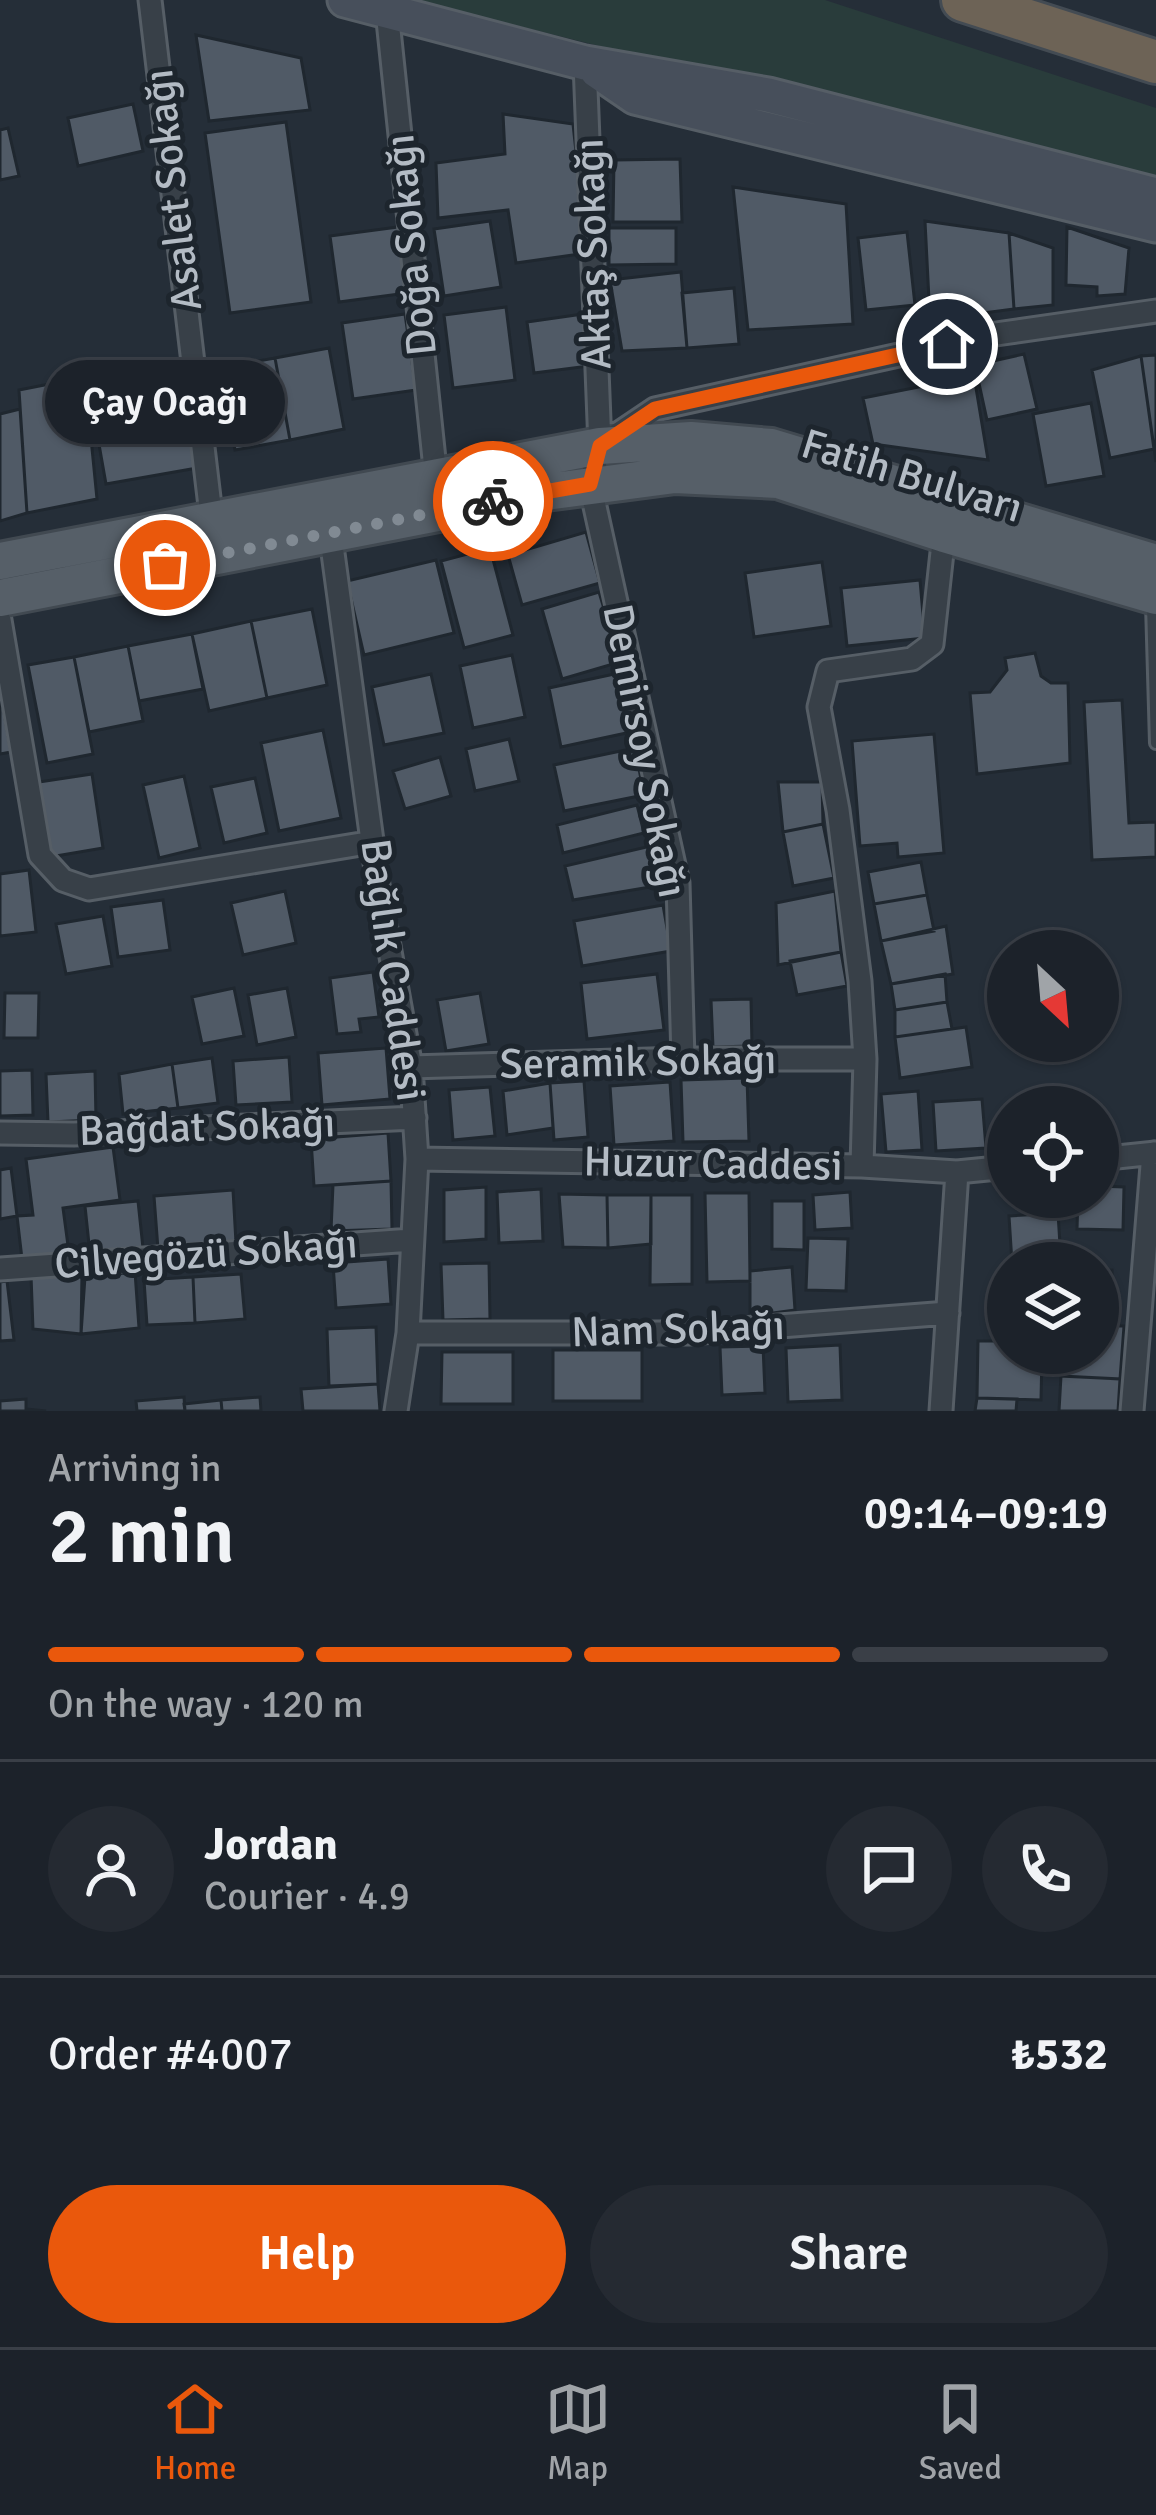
<!DOCTYPE html>
<html lang="en">
<head>
<meta charset="utf-8">
<style>
	body { margin:0; font-family:Signika,sans-serif; background:#252a32; color:#f1f3f6; height:100vh; display:flex; flex-direction:column; font-size:45px; white-space:nowrap }
	* { box-sizing:border-box; margin:0 }
	p { font-size:39px; color:#a0a4a8 }
	.icon { flex:none; width:66px; height:66px; fill:none; stroke:currentColor; stroke-width:2; stroke-linecap:round; stroke-linejoin:round }
	.map { position:relative; height:1411px; overflow:hidden }
	.panel { display:flex; flex-direction:column; background:#1c222a; flex:1 }
	.panel>* { flex:none }
	.needle { width:78px; rotate:154deg }
	.tools { position:absolute; left:987px; top:930px; display:grid; gap:24px }
	.tools a { display:grid; place-items:center; width:132px; height:132px; border-radius:50%; background:#1c222a; box-shadow:0 3px 9px #0004,0 0 0 3px #3a3f47; font-size:60px }
	.pin { position:absolute; display:grid; place-items:center; width:102px; height:102px; color:#fff; margin:-51px; border:6px solid #fff; border-radius:50%; box-shadow:0 3px 12px #0007 }
	.courier { position:absolute; display:grid; place-items:center; width:120px; height:120px; margin:-60px; border:9px solid #ea580c; border-radius:50%; background:#fff; color:#222; box-shadow:0 3px 15px #0007 }
	.bubble { position:absolute; height:84px; border-radius:42px; background:#1c222a; box-shadow:0 3px 9px #0004,0 0 0 3px #3a3f47; font-size:39px; font-weight:600; line-height:84px; text-align:center }
	.headline em { font-style:normal; font-weight:600 }
	.headline div { display:flex; flex-direction:column-reverse }
	.headline { display:flex; align-items:center; justify-content:space-between; height:204px; padding:0 48px }
	h1 { font-size:78px; font-weight:600; line-height:90px }
	.bar { display:grid; grid-template-columns:repeat(4,1fr); gap:18px 12px; align-content:center; height:144px; padding:0 48px }
	.bar i { height:15px; border-radius:9px; background:#3a3f47 }
	.bar .on { background:#ea580c }
	.bar p { grid-column:span 4 }
	.line { display:flex; align-items:center; gap:30px; padding:0 48px; border-top:3px solid #3a3f47 }
	.line div { flex:1 }
	.round { display:grid; place-items:center; flex:none; width:126px; height:126px; border-radius:63px; background:#252a32 }
	.cta { display:flex; gap:24px; margin-top:auto; padding:24px 48px }
	.cta a { flex:1; height:138px; border-radius:72px; background:#ea580c; color:#fff; font-size:48px; font-weight:600; line-height:138px; text-align:center }
	.cta a+a { background:#252a32; color:#f1f3f6 }
	.tab-bar { display:flex; justify-content:space-around; align-items:center; height:168px; border-top:3px solid #3a3f47; background:#1c222a; font-size:33px; color:#a0a4a8 }
	.tab-bar a { display:grid; justify-items:center; gap:6px }
	.tab-bar .on { color:#ea580c }
	.map>svg:first-child { display:block }
	.green { fill:#293c3b }
	.building { fill:#505a66; stroke:#1f272f; stroke-width:3 }
	.lines { fill:none; stroke-linecap:round; stroke-linejoin:round }
	.lane-casing { stroke:#565e66; stroke-width:16 }
	.street-casing { stroke:#565e66; stroke-width:27 }
	.secondary-casing { stroke:#565e66; stroke-width:39 }
	.primary-casing { stroke:#414951; stroke-width:42 }
	.highway-casing { stroke:#434b53; stroke-width:48 }
	.lane { stroke:#384048; stroke-width:10 }
	.street { stroke:#384048; stroke-width:21 }
	.secondary { stroke:#474f5b; stroke-width:33 }
	.primary { stroke:#565f68; stroke-width:36 }
	.highway { stroke:#6d6356; stroke-width:42 }
	.done { stroke:#818a93; stroke-width:12; stroke-dasharray:0 21.6 }
	.route { stroke:#ea580c; stroke-width:15 }
	.labels { text-anchor:middle; dominant-baseline:central; stroke-width:10; stroke-linejoin:round; paint-order:stroke }
	.street-label { font-size:42px; fill:#b3bbc4; stroke:#1d252d }
</style>
</head>
<body>
<div class="map">
<svg width="1156" height="1411" viewBox="0 0 1156 1411">
	<rect width="100%" height="100%" fill="#252e38"/>
	<path class="green" d="M413,0H825L1156,108V183Z"/>
	<path class="building" d="M196,35L301,58L310,110L209,121Z
		M133,104L143,151L78,166L68,118Z
		M503,114L573,124L587,253L516,263L508,210L438,218L436,163L505,154Z
		M286,122L311,302L230,313L205,133Z
		M8,128L19,176L0,180V130Z
		M680,159L682,222H613L614,160Z
		M733,187L846,204L853,324L748,330Z
		M490,221L501,287L444,296L434,229Z
		M925,221L1009,233L1014,309L930,320Z
		M398,227L407,293L339,302L330,236Z
		M1067,227L1129,248L1125,294L1097,296V287L1066,285Z
		M609,228H676V264L609,265Z
		M907,232L915,305L866,310L858,238Z
		M1009,233L1053,248V305L1014,309Z
		M681,272L687,348L622,351L610,280Z
		M734,288L739,344L687,348L682,293Z
		M506,307L515,380L453,388L444,315Z
		M405,314L416,390L353,399L342,323Z
		M583,314L589,366L534,373L527,322Z
		M329,348L344,429L290,440L275,358Z
		M1024,354L1037,409L987,420L975,365Z
		M1156,355V462L1141,356Z
		M1141,356L1154,449L1110,458L1092,370Z
		M275,358L290,440L235,450L219,368Z
		M974,376L988,460L873,444L863,398Z
		M85,377L97,499L27,513L19,390Z
		M185,399L197,468L106,484L94,416Z
		M1091,403L1104,476L1046,486L1033,414Z
		M20,409L27,513L0,521V414Z
		M586,532L600,583L522,605L508,555Z
		M490,548L513,635L464,648L441,561Z
		M436,560L454,633L364,655L347,581Z
		M822,562L831,626L754,637L745,573Z
		M920,580L925,638L847,646L841,588Z
		M599,592L620,662L562,679L542,609Z
		M312,609L327,685L267,698L251,621Z
		M251,621L267,698L209,711L192,634Z
		M192,634L203,689L139,701L128,646Z
		M128,646L143,721L89,732L74,657Z
		M1035,653L1041,676L1051,683H1068L1070,763L977,774L970,693L990,692L1007,670L1005,658Z
		M512,655L525,717L473,728L460,666Z
		M74,657L93,754L47,763L28,665Z
		M619,673L631,732L561,747L549,688Z
		M431,674L444,733L384,745L372,687Z
		M0,690L11,752L0,754Z
		M1122,700L1129,823L1156,822V857L1092,860L1084,702Z
		M323,730L341,818L279,831L261,743Z
		M934,734L944,853L898,857L897,843L860,846L852,741Z
		M509,739L519,781L475,791L466,749Z
		M635,748L644,795L564,811L554,765Z
		M440,757L451,796L405,809L393,771Z
		M92,774L103,848L50,857L39,782Z
		M184,776L200,848L159,858L143,785Z
		M255,778L267,833L224,843L211,787Z
		M778,782H822L823,824L783,832Z
		M637,805L644,833L563,853L557,825Z
		M823,824L834,878L793,886L783,832Z
		M655,845L662,885L573,900L565,866Z
		M921,862L927,895L874,904L868,872Z
		M29,870L36,932L0,936V874Z
		M285,891L296,943L243,955L231,903Z
		M835,891L841,952L778,965L776,903Z
		M927,895L934,931L881,941L874,904Z
		M163,900L170,950L118,957L111,907Z
		M663,905L671,951L582,966L574,921Z
		M103,916L112,966L66,974L56,924Z
		M946,926L953,974L891,984L881,941Z
		M841,952L847,986L797,995L790,961Z
		M373,972L379,1017L359,1019L361,1032L337,1034L330,978Z
		M657,974L664,1030L587,1039L581,983Z
		M945,974L947,1002L895,1010L891,984Z
		M234,988L244,1036L202,1044L192,997Z
		M287,988L296,1037L257,1045L248,995Z
		M5,993H39L38,1038H4Z
		M480,993L489,1044L446,1051L437,1000Z
		M751,999L752,1046L713,1047L711,1000Z
		M947,1002L952,1029L895,1037V1010Z
		M966,1027L972,1067L900,1078L895,1037Z
		M386,1048L390,1099L322,1105L318,1053Z
		M289,1057L292,1102L236,1105L233,1061Z
		M212,1058L218,1103L178,1108L172,1064Z
		M172,1064L178,1108L123,1114L119,1074Z
		M32,1070L33,1115L0,1116V1071Z
		M95,1071L96,1120L48,1122L46,1074Z
		M747,1078L749,1141L683,1142L681,1080Z
		M584,1081L588,1137L554,1140L550,1083Z
		M670,1082L674,1141L614,1145L610,1086Z
		M550,1083L553,1128L507,1135L503,1091Z
		M490,1087L495,1136L453,1140L449,1090Z
		M918,1091L922,1150L886,1152L881,1094Z
		M982,1099L986,1148L936,1151L933,1102Z
		M388,1133L391,1181L314,1186L311,1139Z
		M113,1147L120,1200L63,1208L69,1253L22,1259L17,1216L33,1215L26,1159Z
		M11,1168L17,1216L0,1219V1170Z
		M391,1181L392,1229L331,1231L333,1185Z
		M1098,1186L1124,1187L1123,1230L1077,1229L1078,1197H1098Z
		M486,1187V1239L444,1242V1190Z
		M541,1189L543,1241L499,1243L497,1192Z
		M233,1190L236,1243L158,1249L154,1196Z
		M850,1192L852,1228L815,1230L813,1195Z
		M705,1193H749L750,1281L707,1282Z
		M559,1194L607,1195L608,1248L563,1247Z
		M607,1195H651V1244L608,1248Z
		M651,1195H692V1284L650,1285Z
		M138,1201L143,1248L90,1254L85,1206Z
		M772,1201H804V1250L772,1249Z
		M1058,1213L1061,1261L1012,1263L1009,1216Z
		M808,1238L848,1239L846,1291L806,1290Z
		M388,1259L391,1304L336,1308L333,1263Z
		M489,1263L490,1319L443,1320L441,1264Z
		M792,1267L795,1310L750,1316V1271Z
		M1112,1270L1114,1305L1098,1306V1271Z
		M135,1272L139,1328L81,1334L85,1277Z
		M82,1274L81,1334L33,1329L31,1275Z
		M241,1274L245,1319L195,1323L193,1277Z
		M193,1277L195,1323L147,1325L144,1280Z
		M7,1281L14,1340L0,1341V1282Z
		M1098,1326H1124L1120,1379L1061,1376L1062,1353H1098Z
		M376,1327L378,1384L329,1386L327,1329Z
		M978,1341H1008V1353H1042L1041,1400L977,1398Z
		M840,1345L842,1400L788,1402L786,1348Z
		M763,1346L765,1393L722,1395L720,1347Z
		M553,1350H642V1401H553Z
		M442,1352H513V1404H441Z
		M1061,1376L1120,1379L1118,1411H1059Z
		M378,1384L380,1411H303L301,1389Z
		M184,1397L185,1411H137L136,1401Z
		M260,1397L261,1411H222L221,1400Z
		M977,1398L1017,1399L1016,1411H975Z
		M26,1399V1409L46,1411H0V1401Z
		M221,1400L222,1411H185L184,1404Z"/>
	<g class="lines">
		<g class="lane-casing">
			<path id="lane" d="M1152,604L1156,743"/>
		</g>
		<g class="street-casing">
			<path id="street" d="M150,0L212,523
				M387,11L436,478
				M585,63L600,446L590,484L678,883L683,1059
				M606,442L655,409L989,335L1156,311
				M330,531L378,885L411,1067L417,1159L408,1333L396,1411
				M0,620L40,855L63,880L89,889L373,842
				M411,1067L683,1059H865
				M0,1133L74,1134L415,1118
				M417,1159L862,1166L957,1172L1008,1167
				M1098,1159L1156,1153
				M862,1166L865,1059L860,981L838,810L819,707L828,671L912,659L932,644L944,534
				M0,1269L412,1240
				M408,1333H689L948,1313
				M941,1411L957,1172
				M1132,1411L1153,1153"/>
		</g>
		<g class="secondary-casing">
			<path id="secondary" d="M345,0L585,63L768,95L1156,195
				M597,71L635,97L1156,225"/>
		</g>
		<g class="primary-casing">
			<path id="primary" d="M0,561L600,446L691,440L771,447L1156,563
				M0,598L546,492L675,475L778,480L944,534L1156,596"/>
		</g>
		<g class="highway-casing">
			<path id="highway" d="M963,0L1156,62"/>
		</g>
		<use href="#lane" class="lane"/>
		<use href="#street" class="street"/>
		<use href="#secondary" class="secondary"/>
		<use href="#primary" class="primary"/>
		<use href="#highway" class="highway"/>
	</g>
	<g class="lines">
		<path class="done" d="M165,565L493,501"/>
		<path class="route" d="M493,501L590,484L600,446L655,409L947,344"/>
	</g>
	<g class="labels">
		<g class="street-label">
			<text transform="translate(173 190) rotate(-97)">Asalet Sokağı</text>
			<text transform="translate(411 245) rotate(-96)">Doğa Sokağı</text>
			<text transform="translate(593 254) rotate(-92)">Aktaş Sokağı</text>
			<text transform="translate(912 476) rotate(17)">Fatih Bulvarı</text>
			<text transform="translate(645 751) rotate(79)">Demirsoy Sokağı</text>
			<text transform="translate(393 970) rotate(82)">Bağlık Caddesi</text>
			<text transform="translate(638 1062) rotate(-1)">Seramik Sokağı</text>
			<text transform="translate(207 1127) rotate(-2)">Bağdat Sokağı</text>
			<text transform="translate(713 1164) rotate(1)">Huzur Caddesi</text>
			<text transform="translate(206 1254) rotate(-4)">Cilvegözü Sokağı</text>
			<text transform="translate(678 1329) rotate(-2)">Nam Sokağı</text>
		</g>
	</g>
</svg>
<div class="tools">
<a><svg class="needle" viewBox="-14 -14 28 28"><path d="M0-13l5 13h-10z" fill="#e53935"/><path d="M0 13l5-13h-10z" fill="#a0a4a8"/></svg></a>
<a><svg class="icon" aria-label="locate" viewBox="0 0 24 24"><circle cx="12" cy="12" r="6"/><path d="M12 2v4M12 18v4M2 12h4M18 12h4"/></svg></a>
<a><svg class="icon" aria-label="layers" viewBox="0 0 24 24"><path d="M12 4l9 5-9 5-9-5zM3 14l9 5 9-5"/></svg></a>
</div>
<div class="pin" style="left:165px;top:565px;background:#ea580c"><svg class="icon" aria-label="bag" viewBox="0 0 24 24"><path d="M5 8h14l-1 12H6zM9 8a3 3 0 0 1 6 0"/></svg></div>
<div class="pin" style="left:947px;top:344px;background:#1f2937"><svg class="icon" aria-label="home" viewBox="0 0 24 24"><path d="M3 11l9-7 9 7M6 9v11h12V9"/></svg></div>
<div class="courier" style="left:493px;top:501px"><svg class="icon" aria-label="bike" viewBox="0 0 24 24"><circle cx="6" cy="16" r="4"/><circle cx="18" cy="16" r="4"/><path d="M6 16l4-8h5l3 8M10 8l3 8H6M13 5h3"/></svg></div>
<div class="bubble" style="left:45px;top:360px;width:240px">Çay Ocağı</div>
</div>
<section class="panel">
<div class="headline"><div><h1>2 min</h1><p>Arriving in</p></div><em>09:14–09:19</em></div>
<div class="bar"><i class="on"></i><i class="on"></i><i class="on"></i><i></i><p>On the way · 120 m</p></div>
<div class="line" style="height:216px"><a class="round"><svg class="icon" aria-label="person" viewBox="0 0 24 24"><circle cx="12" cy="8" r="4"/><path d="M4 21q1-7 8-7t8 7"/></svg></a><div><b>Jordan</b><p>Courier · 4.9</p></div><a class="round"><svg class="icon" aria-label="chat" viewBox="0 0 24 24"><path d="M4 5h16v11H9l-5 4z"/></svg></a><a class="round"><svg class="icon" aria-label="phone" viewBox="0 0 24 24"><path d="M5 4h4l2 5-3 2q2 4 5 5l2-3 5 2v4C11 20 4 13 5 4z"/></svg></a></div>
<div class="line" style="height:156px"><div>Order #4007</div><b>₺532</b></div>
<div class="cta"><a>Help</a><a>Share</a></div>
</section>
<nav class="tab-bar">
<a class="on"><svg class="icon" aria-label="home" viewBox="0 0 24 24"><path d="M3 11l9-7 9 7M6 9v11h12V9"/></svg>Home</a>
<a><svg class="icon" aria-label="map" viewBox="0 0 24 24"><path d="M3 6l6-2 6 2 6-2v14l-6 2-6-2-6 2zM9 4v14M15 6v14"/></svg>Map</a>
<a><svg class="icon" aria-label="saved" viewBox="0 0 24 24"><path d="M7 4h10v16l-5-4-5 4z"/></svg>Saved</a>
</nav>
</body>
</html>
